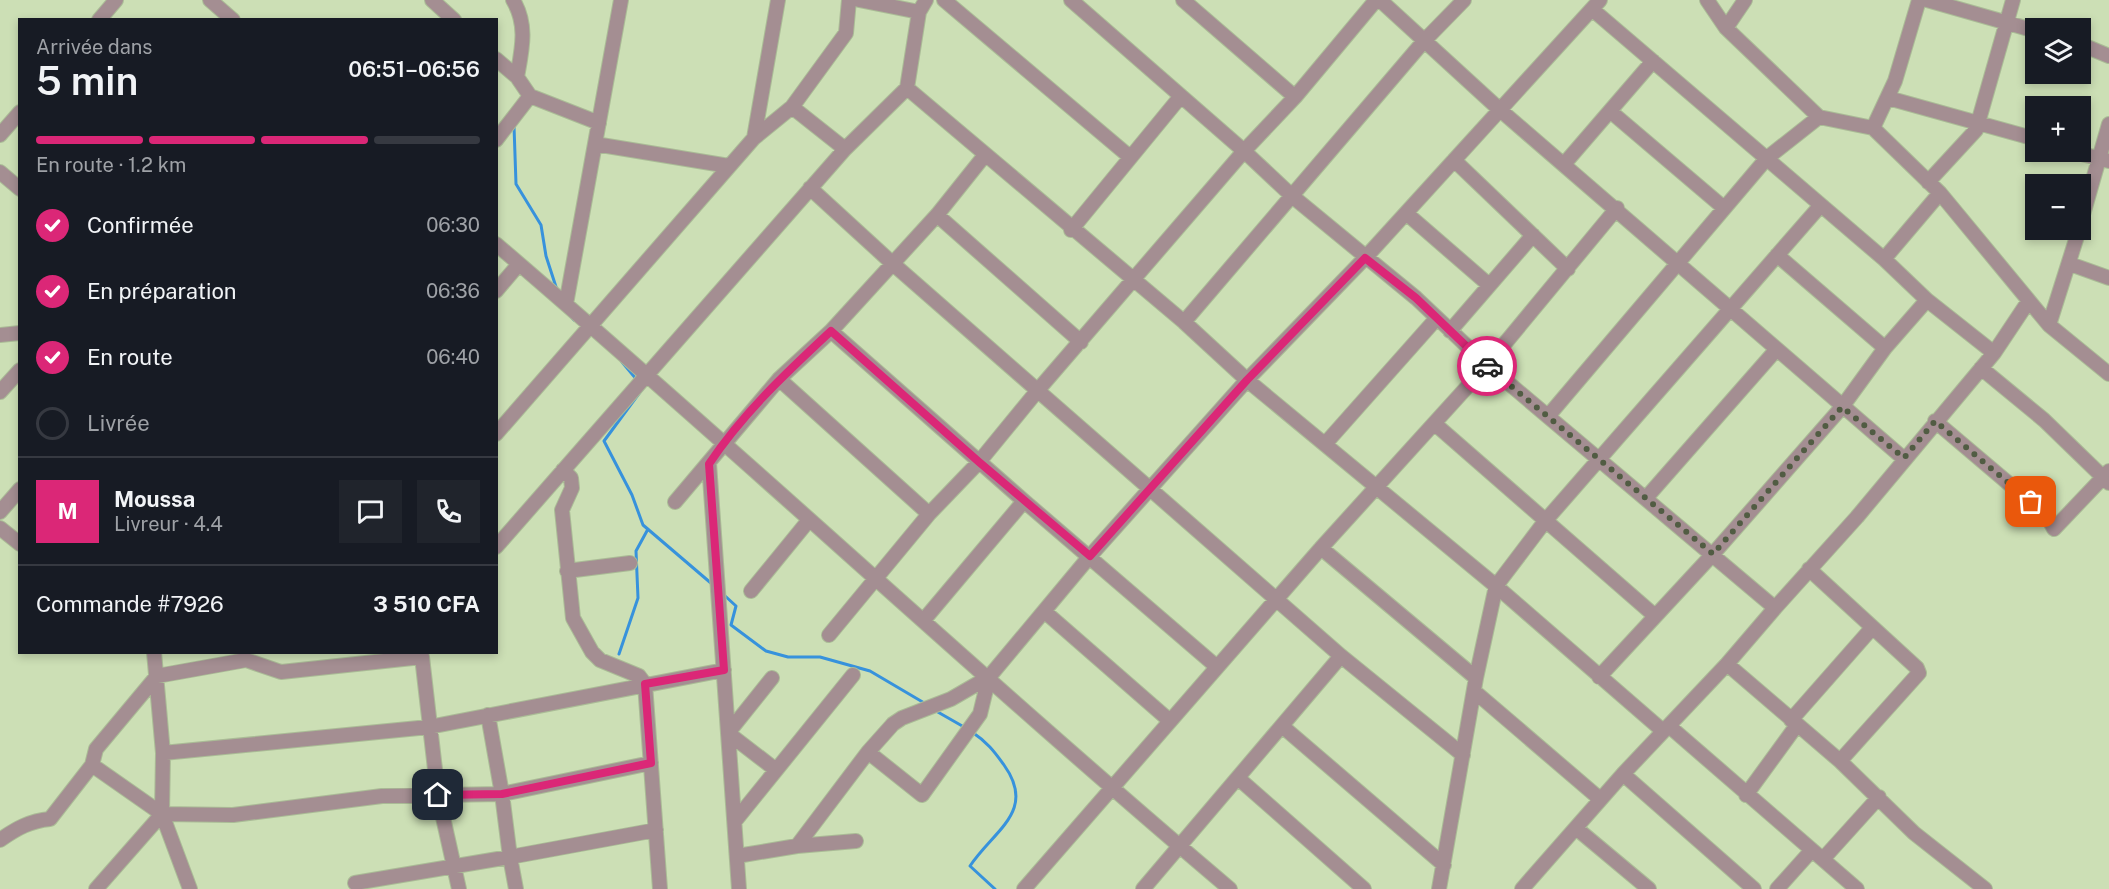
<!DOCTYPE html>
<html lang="fr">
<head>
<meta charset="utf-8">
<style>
	body { margin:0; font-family:"Public Sans",sans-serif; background:#20242c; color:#f1f3f6; height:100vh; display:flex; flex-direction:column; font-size:22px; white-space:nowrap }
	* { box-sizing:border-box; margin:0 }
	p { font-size:20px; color:#9ea1a6 }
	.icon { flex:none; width:33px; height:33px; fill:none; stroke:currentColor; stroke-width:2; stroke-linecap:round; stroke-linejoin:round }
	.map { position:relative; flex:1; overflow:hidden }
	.panel { position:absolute; left:18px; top:18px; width:480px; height:636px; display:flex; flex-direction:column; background:#171b24; border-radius:0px; box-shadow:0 3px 9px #0003 }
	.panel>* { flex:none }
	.controls { position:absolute; left:2025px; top:18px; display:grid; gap:12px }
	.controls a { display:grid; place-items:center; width:66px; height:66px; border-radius:0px; background:#171b24; box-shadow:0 3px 9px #0003; font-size:30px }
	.pin { position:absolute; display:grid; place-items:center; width:51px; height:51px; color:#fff; margin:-26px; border-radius:12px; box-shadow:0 3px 9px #0006 }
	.courier { position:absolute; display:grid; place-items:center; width:60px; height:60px; margin:-30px; border:4px solid #db2777; border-radius:50%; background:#fff; color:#222; box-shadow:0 2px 8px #0007 }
	.summary em { font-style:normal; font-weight:600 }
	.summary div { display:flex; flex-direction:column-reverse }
	.summary { display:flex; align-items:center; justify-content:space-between; height:102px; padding:0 18px }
	h1 { font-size:39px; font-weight:600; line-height:45px }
	.bar { display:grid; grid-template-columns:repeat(4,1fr); gap:9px 6px; align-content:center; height:72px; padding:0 18px }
	.bar i { height:8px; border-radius:4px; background:#363941 }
	.bar .on { background:#db2777 }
	.bar p { grid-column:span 4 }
	.line { display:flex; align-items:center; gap:15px; padding:0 18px; border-top:2px solid #363941 }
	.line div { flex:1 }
	.round { display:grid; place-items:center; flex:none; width:63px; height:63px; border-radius:0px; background:#20242c }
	ol { padding:0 18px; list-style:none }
	li { display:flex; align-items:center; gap:18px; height:66px }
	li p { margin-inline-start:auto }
	li .icon { padding:6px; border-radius:50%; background:#db2777; color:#fff; stroke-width:4 }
	li:last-child { color:#9ea1a6 }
	li i { width:33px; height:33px; border:3px solid #363941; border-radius:50% }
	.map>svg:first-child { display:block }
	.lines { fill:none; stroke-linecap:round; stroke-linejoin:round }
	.stream { stroke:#3792dc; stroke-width:3 }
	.minor-casing { stroke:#aabb96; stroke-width:16 }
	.minor { stroke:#a48e92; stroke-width:14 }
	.done { stroke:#515c43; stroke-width:6; stroke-dasharray:0 10.8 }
	.route { stroke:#db2777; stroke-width:8 }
</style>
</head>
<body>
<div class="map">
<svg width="2109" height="889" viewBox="0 0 2109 889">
	<rect width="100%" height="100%" fill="#ccdfb5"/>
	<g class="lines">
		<path class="stream" d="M514,126L516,184L541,225L546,256L557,290
			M565,310L574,320
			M622,362L637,380
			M643,388L604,441L632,495L643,525L712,584
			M724,595L736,606L731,625L766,651L788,657H820L870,671L926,704
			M619,654L638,598L636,551L648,529
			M936,711L964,727
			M972,732C987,742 994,751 1004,765C1037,811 994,830 970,866L995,889"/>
		<g class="minor-casing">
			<path id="minor" d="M210,0L233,20
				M432,0L454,20
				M513,0C528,25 522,49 517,77
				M859,0L919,12
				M944,0L1130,157
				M1071,0L1244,151L1292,196L1416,298L1487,365L1775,608L1857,517L1994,353L2028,302
				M1183,0L1295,97
				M1380,0L1499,109L1903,458
				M1707,0L1726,28L1819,117L1873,128L1940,193L2049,325L2109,374
				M1927,0L2036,31
				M1593,10L1884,259L1927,300L1994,353
				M99,20L116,0
				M1726,28L1745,0
				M2080,44L2109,56
				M496,59L517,77L530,96L599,123
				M907,88L1184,322L1247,380L1496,586L1663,731
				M1888,98L2036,139
				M792,107L845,149
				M1610,111L1724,208
				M1873,128L1895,81L1919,0
				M0,135L20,112
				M754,138L778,0
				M496,140L530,96
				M595,144L729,166
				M2074,152L2109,161
				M1454,160L1568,269
				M1565,163L1653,61
				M0,172L20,189
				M1928,182L1976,130L2013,0
				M810,188L892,263L1341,656L1463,755
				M1406,213L1489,285
				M937,215L1081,342
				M2080,225L2109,124
				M1071,230L1181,96
				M496,244C744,456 982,679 1230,889
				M1777,255L1885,348
				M1884,259L1940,193
				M2070,264L2109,278
				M496,291L519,264
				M566,304L621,0
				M1184,322L1424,41L1464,0
				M2049,325L2079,230
				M831,331L1024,501L1217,667
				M1450,331L1533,235
				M0,335L20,333
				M1981,368L2044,420L2109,483
				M779,379L929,514
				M0,392L20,370
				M1549,415L1767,158L1819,117
				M1935,421L2047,516L2054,529L2109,471
				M1435,424L1655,616
				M496,434L754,138L792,107L846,33L849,0
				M1325,444L1436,319
				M709,463L739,889
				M563,470L571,478L572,488L562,510L573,618L592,652L600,660L639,676L645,684L660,889
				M1646,498L1776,350
				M675,502L779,379L831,331L937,215L985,155
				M0,512L20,489
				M0,528L20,544
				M496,547L845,149L907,88L919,12L926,0
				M1321,548L1476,678
				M1809,569L1917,668L1919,673L1840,761
				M567,571L630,563
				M751,591L809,520
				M1044,611L1170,721
				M923,621L1024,501
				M829,635L929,514L979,462L1038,390L1244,151L1295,97L1376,0
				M154,652L163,753L162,814L190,889
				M1727,664L1840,761L1914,833L1985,889
				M1599,677L1713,554L1842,407L1885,348L1927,300
				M772,678L728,733L776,770
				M1474,691L1600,799
				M488,715L502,794L651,763
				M1791,720L1872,628
				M1282,726L1444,865
				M1669,726L1857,889
				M868,752L922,795L980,714L989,677
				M163,753L429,727L724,670
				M92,765L162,814L233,815L382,796L502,794L510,857L656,830
				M1623,774L1754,889
				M1238,778L1364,889
				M1746,795L1797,725
				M735,821L853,675
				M1576,828L1649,889
				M0,840C17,828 30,821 50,819L92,765L96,749L157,676L246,660L281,672L422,657L438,795L459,889
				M797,846L868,752L893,724L902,718L951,699L989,677L1090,556L1247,380L1365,258L1600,0
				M737,856L797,846L856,841
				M1823,859L1879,797
				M355,883L510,857L516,889
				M96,889L162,814
				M1024,889L1321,548L1487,365L1617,208
				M1143,889L1341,656
				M1439,889L1476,678L1496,586L1546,520L1821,205
				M1522,889L1623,774L1727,664L1775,608
				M1777,889L1812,850"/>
		</g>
		<use href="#minor" class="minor"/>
	</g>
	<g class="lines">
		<path class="done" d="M1487,366L1713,554L1842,407L1904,458L1935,421L2031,502"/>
		<path class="route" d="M438,795L502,794L651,763L645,684L724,670L709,464C743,413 787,372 831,331L979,462L1090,556L1247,380L1365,258L1416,298L1487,366"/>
	</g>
</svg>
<div class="controls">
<a><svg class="icon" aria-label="layers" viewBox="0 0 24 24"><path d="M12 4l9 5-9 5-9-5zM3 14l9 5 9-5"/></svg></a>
<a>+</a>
<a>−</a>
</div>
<div class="pin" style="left:2031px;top:502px;background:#ea580c"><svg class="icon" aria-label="bag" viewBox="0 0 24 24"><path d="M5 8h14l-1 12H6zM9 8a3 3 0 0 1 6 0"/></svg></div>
<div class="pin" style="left:438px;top:795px;background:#1f2937"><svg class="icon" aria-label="home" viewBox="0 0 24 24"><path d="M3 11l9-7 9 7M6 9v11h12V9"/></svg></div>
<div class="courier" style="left:1487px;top:366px"><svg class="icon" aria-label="car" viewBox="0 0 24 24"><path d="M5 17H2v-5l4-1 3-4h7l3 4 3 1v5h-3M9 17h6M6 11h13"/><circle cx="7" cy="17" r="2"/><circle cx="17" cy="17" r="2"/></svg></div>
<section class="panel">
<div class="summary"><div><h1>5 min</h1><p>Arrivée dans</p></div><em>06:51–06:56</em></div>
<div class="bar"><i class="on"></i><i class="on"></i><i class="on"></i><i></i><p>En route · 1.2 km</p></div>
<ol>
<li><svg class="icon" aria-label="check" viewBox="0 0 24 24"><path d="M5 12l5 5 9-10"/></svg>Confirmée<p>06:30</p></li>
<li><svg class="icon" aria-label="check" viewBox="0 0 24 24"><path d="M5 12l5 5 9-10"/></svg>En préparation<p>06:36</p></li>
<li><svg class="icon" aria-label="check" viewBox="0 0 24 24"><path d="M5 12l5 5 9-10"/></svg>En route<p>06:40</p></li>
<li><i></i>Livrée</li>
</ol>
<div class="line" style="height:108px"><b class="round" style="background:#db2777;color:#fff">M</b><div><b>Moussa</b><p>Livreur · 4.4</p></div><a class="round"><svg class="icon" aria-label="chat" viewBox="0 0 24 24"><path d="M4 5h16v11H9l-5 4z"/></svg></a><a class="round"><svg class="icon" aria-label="phone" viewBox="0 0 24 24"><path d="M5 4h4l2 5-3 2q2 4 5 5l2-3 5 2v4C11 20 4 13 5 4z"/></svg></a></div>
<div class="line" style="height:78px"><div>Commande #7926</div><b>3 510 CFA</b></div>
</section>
</div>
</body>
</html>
